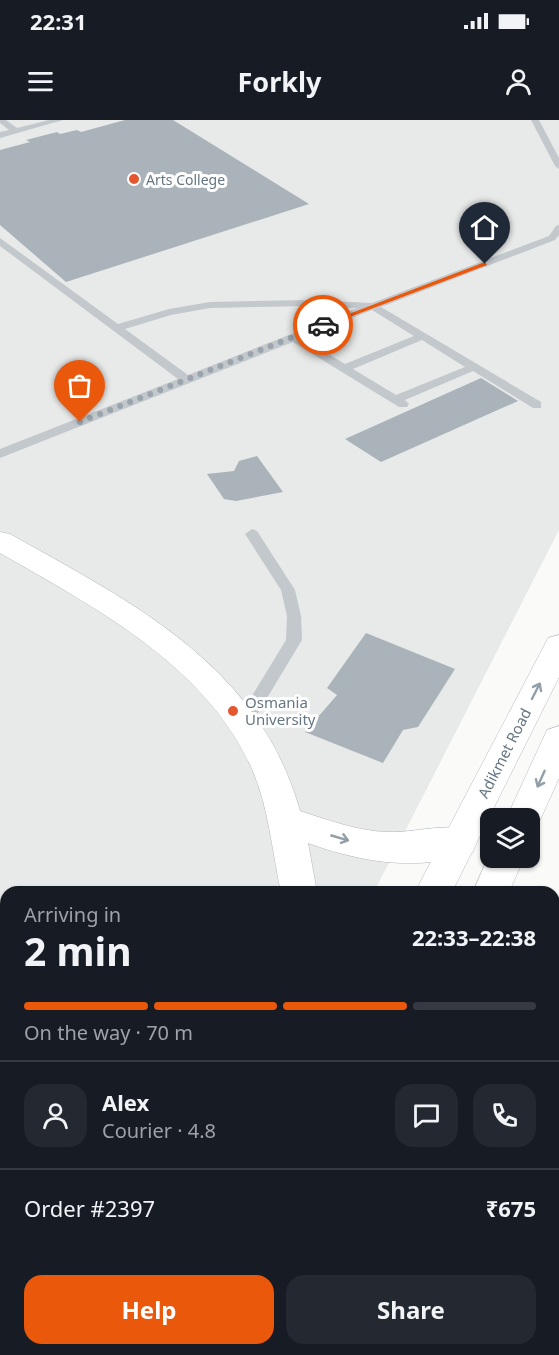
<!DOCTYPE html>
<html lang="en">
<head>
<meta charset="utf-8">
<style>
	body { margin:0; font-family:"Noto Sans",sans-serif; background:#242831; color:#f1f3f6; height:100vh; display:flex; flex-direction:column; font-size:22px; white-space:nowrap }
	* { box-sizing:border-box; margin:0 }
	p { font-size:20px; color:#9ea1a6 }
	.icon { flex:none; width:33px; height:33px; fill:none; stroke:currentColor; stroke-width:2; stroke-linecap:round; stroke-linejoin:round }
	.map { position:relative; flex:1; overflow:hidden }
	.details { position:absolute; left:0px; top:766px; width:560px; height:470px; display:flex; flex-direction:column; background:#171b24; border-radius:18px 18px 0 0; box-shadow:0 2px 4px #0004 }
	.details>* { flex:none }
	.controls { position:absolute; left:480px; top:688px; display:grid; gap:12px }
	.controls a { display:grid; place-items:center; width:60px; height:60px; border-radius:12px; background:#171b24; box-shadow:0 2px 4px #0004; font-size:30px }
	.pin { position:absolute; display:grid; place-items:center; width:51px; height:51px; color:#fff; margin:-62px -26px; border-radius:50% 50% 50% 0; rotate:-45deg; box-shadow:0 0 6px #0007 }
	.pin .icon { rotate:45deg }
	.courier { position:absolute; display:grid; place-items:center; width:60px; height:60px; margin:-30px; border:4px solid #ea580c; border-radius:50%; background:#fff; color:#222; box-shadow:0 2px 8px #0007 }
	.overview em { font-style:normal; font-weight:700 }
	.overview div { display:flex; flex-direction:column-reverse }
	.overview { display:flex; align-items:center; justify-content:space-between; height:102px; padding:0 24px }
	h1 { font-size:39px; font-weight:700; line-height:45px }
	.bar { display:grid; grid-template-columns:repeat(4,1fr); gap:9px 6px; align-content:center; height:72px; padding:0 24px }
	.bar i { height:8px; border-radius:4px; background:#363941 }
	.bar .current { background:#ea580c }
	.bar p { grid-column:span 4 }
	.line { display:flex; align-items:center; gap:15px; padding:0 24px; border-top:2px solid #363941 }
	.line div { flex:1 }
	.round { display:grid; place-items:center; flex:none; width:63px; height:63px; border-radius:18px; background:#242831 }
	.primary-button { display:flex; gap:12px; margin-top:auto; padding:12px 24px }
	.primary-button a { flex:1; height:69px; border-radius:18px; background:#ea580c; color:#fff; font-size:24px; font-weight:700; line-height:69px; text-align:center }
	.primary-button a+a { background:#242831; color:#f1f3f6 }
	.status { display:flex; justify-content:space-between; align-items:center; height:42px; padding:0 30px; background:#171b24; direction:ltr }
	.status svg { height:16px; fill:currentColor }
	header { display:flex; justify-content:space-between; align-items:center; height:78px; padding:0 24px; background:#171b24; font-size:27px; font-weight:700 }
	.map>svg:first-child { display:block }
	.built { fill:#e8e9e9 }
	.green { fill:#dadfd7 }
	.building { fill:#aab3b9 }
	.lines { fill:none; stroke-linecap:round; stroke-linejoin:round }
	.secondary-casing { stroke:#b3babf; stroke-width:1 }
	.primary-casing { stroke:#b5babe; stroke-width:1 }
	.service { fill:#c3c8cc; fill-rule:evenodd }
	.secondary { fill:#fff; fill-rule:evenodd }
	.primary { fill:#fff; fill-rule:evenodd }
	.oneway { stroke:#939fa8 }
	.route { fill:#ea580c }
	.done { stroke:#99a4ac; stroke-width:6; stroke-dasharray:0 10.8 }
	.poi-dot { fill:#e4572e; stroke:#fff; stroke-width:2 }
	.labels { text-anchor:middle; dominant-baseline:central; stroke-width:6; stroke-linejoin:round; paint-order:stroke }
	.far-poi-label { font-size:14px; fill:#657683; stroke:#fff; text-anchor:start }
	.poi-label { font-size:15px; fill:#657683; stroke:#fff; text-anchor:start }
	.street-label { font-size:15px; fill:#657683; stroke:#fff }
</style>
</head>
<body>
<div class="status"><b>22:31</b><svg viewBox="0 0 49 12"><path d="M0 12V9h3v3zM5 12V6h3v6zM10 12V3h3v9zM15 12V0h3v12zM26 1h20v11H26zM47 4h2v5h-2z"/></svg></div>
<header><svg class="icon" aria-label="menu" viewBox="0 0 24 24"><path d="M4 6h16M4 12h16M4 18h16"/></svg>Forkly<svg class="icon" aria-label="person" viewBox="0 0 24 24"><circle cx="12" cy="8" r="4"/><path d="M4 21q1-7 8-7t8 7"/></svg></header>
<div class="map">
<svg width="559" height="1235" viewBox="0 0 559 1235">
	<rect width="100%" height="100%" fill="#fafaf8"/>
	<path class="built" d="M0,0H559V410L374,772H6V1230H140L138,1235H0Z"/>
	<path class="green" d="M554,1159L559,1162V1235H345L347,1230H554Z"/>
	<path class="building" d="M125,0H173L309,84L66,162L0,105V30L30,22L26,20L57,12L60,14L77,10L81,12Z
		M481,258L518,281L381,342L345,319Z
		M257,336L283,372L236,381L224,379L207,354L234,351L239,341Z
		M366,513L455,549L418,607L403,610L383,643L305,612L337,575L327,568Z"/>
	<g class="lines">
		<g class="secondary-casing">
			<path id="secondary" d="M0,412L10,414C133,483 259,545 300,691C328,700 357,711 387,712C415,713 446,702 472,711L477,722L472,733C418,752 360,742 308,723L317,772H281C272,731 269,688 252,649C206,545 94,487 0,433Z"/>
		</g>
		<g class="primary-casing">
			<path id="primary" d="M559,515V557L452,772H415L544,526L548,518Z
				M559,606V658L536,709L530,712V699H506L547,610Z
				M490,733V738H524L509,772H473Z
				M156,1230H207L205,1235H154Z
				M233,1230H283L281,1235H231Z"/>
		</g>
		<path class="service" d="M0,0H6L17,8L49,0H63L0,18V12L9,10L0,3Z
			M531,0H539L559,38V49L555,46Z
			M559,105V115L555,120L381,187L541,282V288H533L473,251L405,280L409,284L407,287H399L293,222L0,338V329L178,259L0,126V118L118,204L169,189L210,182L310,180L372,183L549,116L556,106ZM310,186L357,188L188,255L125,209L171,195L210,188ZM372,190L414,216L345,244L302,218ZM422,220L465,247L396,275L353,249Z
			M252,409L257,411L295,470L301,496L302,520L250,606L244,608L238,606L236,602L286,520L287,496L281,470L245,414Z
			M554,917L559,919V939L554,937Z
			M554,1214L559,1216V1235H546L543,1230H554Z
			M375,1230H405L407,1235H377Z"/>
		<use href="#secondary" class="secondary"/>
		<use href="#primary" class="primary"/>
	</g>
	<defs><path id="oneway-shaft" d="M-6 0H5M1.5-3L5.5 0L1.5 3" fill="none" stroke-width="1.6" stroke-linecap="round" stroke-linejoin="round" transform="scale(1.5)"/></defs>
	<g class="oneway">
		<use href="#oneway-shaft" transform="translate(536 571) rotate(-63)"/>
		<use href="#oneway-shaft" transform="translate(541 659) rotate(114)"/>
		<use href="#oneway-shaft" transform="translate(340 718) rotate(16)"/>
	</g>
	<path class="route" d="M485,142L487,145L326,206L320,205Z"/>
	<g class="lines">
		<path class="done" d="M80,302L323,205"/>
	</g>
	<g class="poi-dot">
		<circle cx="134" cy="59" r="6"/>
		<circle cx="233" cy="591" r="6"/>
	</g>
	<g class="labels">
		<g class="far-poi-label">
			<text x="146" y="59">Arts College</text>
		</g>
		<g class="poi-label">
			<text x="245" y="582">Osmania<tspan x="245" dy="17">University</tspan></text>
		</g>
		<g class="street-label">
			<text transform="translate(504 633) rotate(-63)">Adikmet Road</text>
		</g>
	</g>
</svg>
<div class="controls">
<a><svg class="icon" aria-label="layers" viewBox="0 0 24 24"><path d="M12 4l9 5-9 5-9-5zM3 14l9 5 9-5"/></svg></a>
</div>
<div class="pin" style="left:80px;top:302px;background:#ea580c"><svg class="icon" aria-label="bag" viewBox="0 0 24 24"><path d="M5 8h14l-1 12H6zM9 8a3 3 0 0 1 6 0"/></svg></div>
<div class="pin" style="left:485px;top:144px;background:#1f2937"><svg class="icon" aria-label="home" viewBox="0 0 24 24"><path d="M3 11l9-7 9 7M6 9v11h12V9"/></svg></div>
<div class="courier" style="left:323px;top:205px"><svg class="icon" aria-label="car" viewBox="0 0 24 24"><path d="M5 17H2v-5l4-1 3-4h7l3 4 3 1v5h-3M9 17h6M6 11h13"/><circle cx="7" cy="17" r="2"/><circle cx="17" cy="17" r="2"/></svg></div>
<section class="details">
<div class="overview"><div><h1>2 min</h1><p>Arriving in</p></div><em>22:33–22:38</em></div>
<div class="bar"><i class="current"></i><i class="current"></i><i class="current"></i><i></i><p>On the way · 70 m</p></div>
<div class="line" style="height:108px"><a class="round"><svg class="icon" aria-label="person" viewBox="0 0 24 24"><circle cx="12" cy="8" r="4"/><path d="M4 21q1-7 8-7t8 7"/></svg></a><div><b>Alex</b><p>Courier · 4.8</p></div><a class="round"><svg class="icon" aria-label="chat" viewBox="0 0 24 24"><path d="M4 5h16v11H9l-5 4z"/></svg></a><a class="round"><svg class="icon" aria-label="phone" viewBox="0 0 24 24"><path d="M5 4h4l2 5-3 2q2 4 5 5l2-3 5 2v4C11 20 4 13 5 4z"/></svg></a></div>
<div class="line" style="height:78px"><div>Order #2397</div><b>₹675</b></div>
<div class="primary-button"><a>Help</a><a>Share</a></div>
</section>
</div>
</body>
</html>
